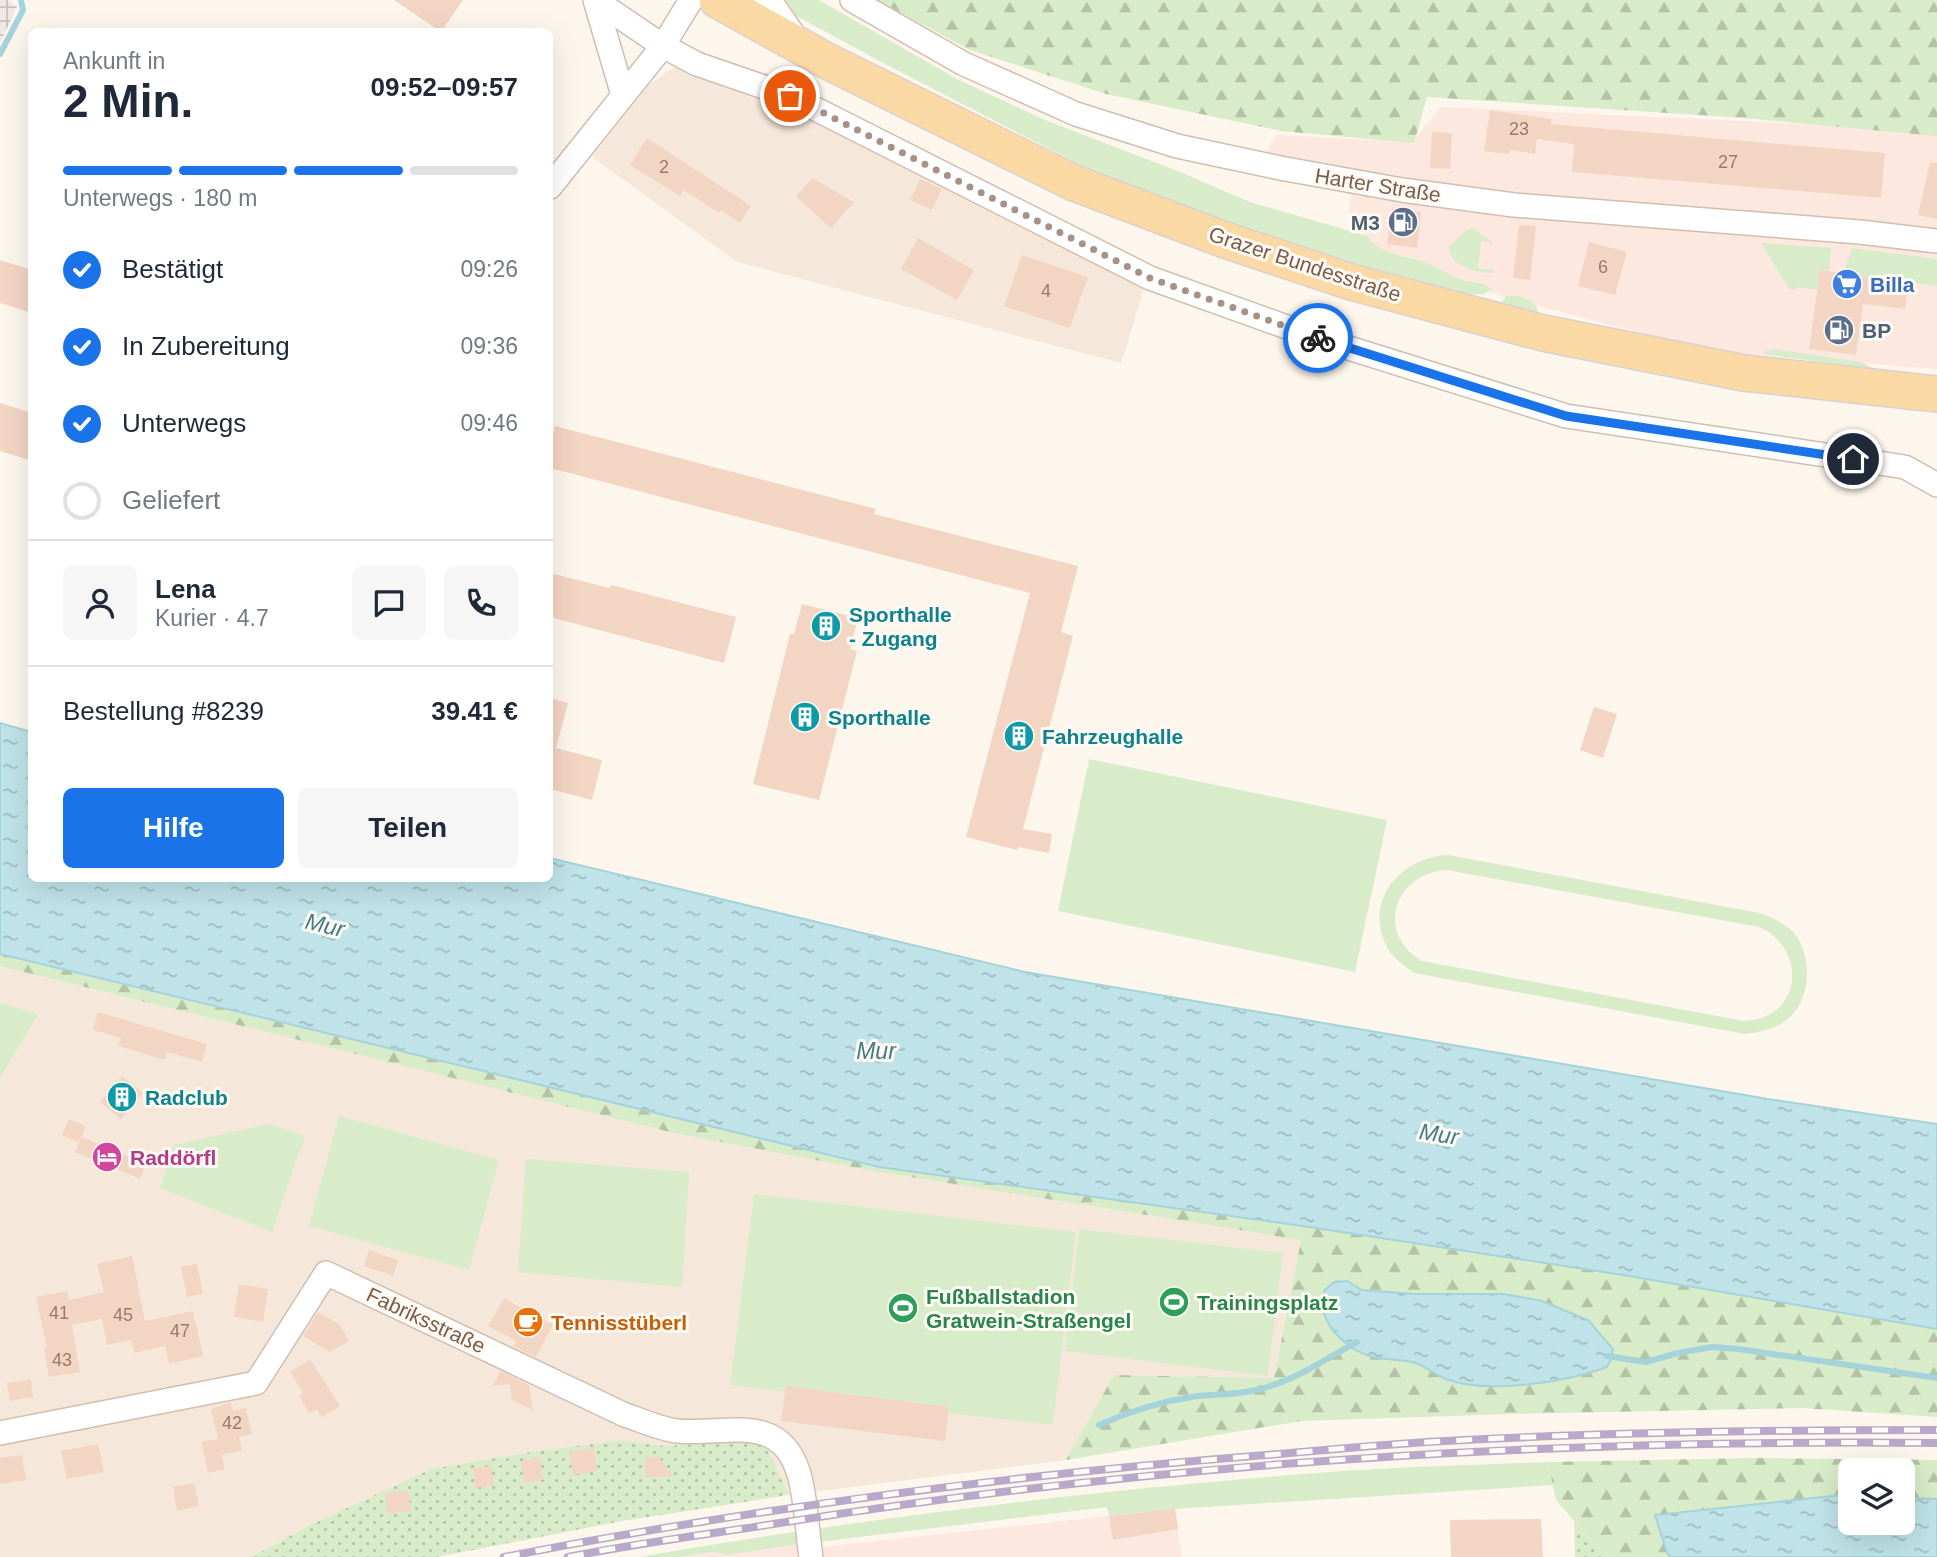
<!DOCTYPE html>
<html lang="de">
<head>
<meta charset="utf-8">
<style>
	body { margin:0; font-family:Helvetica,sans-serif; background:#f6f6f7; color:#1f2937; height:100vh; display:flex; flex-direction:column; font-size:26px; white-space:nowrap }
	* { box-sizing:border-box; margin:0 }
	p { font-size:23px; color:#747a83 }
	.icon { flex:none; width:38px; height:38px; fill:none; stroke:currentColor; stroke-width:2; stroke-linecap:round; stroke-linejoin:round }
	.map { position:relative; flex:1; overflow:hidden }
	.drawer { position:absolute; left:28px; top:28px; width:525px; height:854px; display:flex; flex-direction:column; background:#fff; border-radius:10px; box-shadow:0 7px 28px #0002 }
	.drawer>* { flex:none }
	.tools { position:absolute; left:1838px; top:1458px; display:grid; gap:14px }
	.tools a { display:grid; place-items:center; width:77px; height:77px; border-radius:10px; background:#fff; box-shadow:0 7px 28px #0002; font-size:35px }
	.pin { position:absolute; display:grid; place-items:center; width:60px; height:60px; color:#fff; margin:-30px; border:4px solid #fff; border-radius:50%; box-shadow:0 2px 7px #0007 }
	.courier { position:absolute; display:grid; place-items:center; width:70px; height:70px; margin:-35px; border:5px solid #1a73e8; border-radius:50%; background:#fff; color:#222; box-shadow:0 2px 9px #0007 }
	.head em { font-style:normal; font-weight:700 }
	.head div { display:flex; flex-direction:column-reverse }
	.head { display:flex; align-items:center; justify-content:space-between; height:119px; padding:0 35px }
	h1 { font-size:46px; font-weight:700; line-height:52px }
	.bar { display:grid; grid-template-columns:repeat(4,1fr); gap:10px 7px; align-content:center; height:84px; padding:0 35px }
	.bar i { height:9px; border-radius:5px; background:#e0e1e3 }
	.bar .current { background:#1a73e8 }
	.bar p { grid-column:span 4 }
	.line { display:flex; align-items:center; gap:18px; padding:0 35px; border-top:2px solid #e0e1e3 }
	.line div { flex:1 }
	.round { display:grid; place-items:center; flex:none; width:74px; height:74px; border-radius:10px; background:#f6f6f7 }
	ol { padding:0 35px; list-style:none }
	li { display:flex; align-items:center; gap:21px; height:77px }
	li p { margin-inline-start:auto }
	li .icon { padding:7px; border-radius:50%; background:#1a73e8; color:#fff; stroke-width:4 }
	li:last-child { color:#747a83 }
	li i { width:38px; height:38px; border:4px solid #e0e1e3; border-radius:50% }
	.primary-button { display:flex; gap:14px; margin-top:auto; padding:14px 35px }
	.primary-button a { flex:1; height:80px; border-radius:10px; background:#1a73e8; color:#fff; font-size:28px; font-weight:700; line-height:80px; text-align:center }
	.primary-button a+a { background:#f6f6f7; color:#1f2937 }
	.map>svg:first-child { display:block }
	.residential { fill:#f5e8da }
	.commercial { fill:#fde8e0 }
	.industrial { fill:url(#industrial-grid) }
	.grass { fill:#d8ecc9; fill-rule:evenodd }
	.forest { fill:url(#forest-firs) }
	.garden { fill:url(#garden-dots) }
	.water { fill:url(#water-ripples); stroke:#a5d3da; stroke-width:2 }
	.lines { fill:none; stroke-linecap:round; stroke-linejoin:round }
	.stream { stroke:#a5d3da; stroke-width:6 }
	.building { fill:#f3d5c3 }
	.street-casing { stroke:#d1beb0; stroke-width:26 }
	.secondary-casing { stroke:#d6c0b0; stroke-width:35 }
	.primary-casing { stroke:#dad1cd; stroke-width:38 }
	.street { stroke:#fff; stroke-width:23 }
	.secondary { stroke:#fff; stroke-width:32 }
	.primary { stroke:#fbd9a5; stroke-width:35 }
	.rail-casing { stroke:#b9a8c9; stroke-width:8 }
	.rail { stroke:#fffaf3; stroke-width:5; stroke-dasharray:16; stroke-linecap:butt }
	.done { stroke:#a89285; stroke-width:7; stroke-dasharray:0 12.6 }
	.route { stroke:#1a73e8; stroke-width:9 }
	.labels { text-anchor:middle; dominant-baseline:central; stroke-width:6; stroke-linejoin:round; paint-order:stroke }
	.number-label { font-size:18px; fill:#987a6a }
	.street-label { font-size:21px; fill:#7a5c4d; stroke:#fffaf3 }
	.service-label { font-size:21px; font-weight:bold; fill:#4e5e75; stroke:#fffaf3; text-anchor:end }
	.shop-label { font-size:21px; font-weight:bold; fill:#366cbe; stroke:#fffaf3; text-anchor:start }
	.culture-label { font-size:21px; font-weight:bold; fill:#0d838f; stroke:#fffaf3; text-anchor:start }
	.hotel-label { font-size:21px; font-weight:bold; fill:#b23c85; stroke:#fffaf3; text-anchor:start }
	.leisure-label { font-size:21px; font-weight:bold; fill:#27864d; stroke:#fffaf3; text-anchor:start }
	.food-label { font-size:21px; font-weight:bold; fill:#c56008; stroke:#fffaf3; text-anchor:start }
	.water-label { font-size:23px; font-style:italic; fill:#437c86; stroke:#fffaf3 }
</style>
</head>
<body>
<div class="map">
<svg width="1937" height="1557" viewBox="0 0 1937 1557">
	<defs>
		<pattern id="industrial-grid" width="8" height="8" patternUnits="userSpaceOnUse" patternTransform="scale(1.75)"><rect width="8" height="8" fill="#efe9e4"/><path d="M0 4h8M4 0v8" fill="none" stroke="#c7c0bb"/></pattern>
		<pattern id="forest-firs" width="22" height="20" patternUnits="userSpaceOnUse" patternTransform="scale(1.75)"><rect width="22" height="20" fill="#d8ecc9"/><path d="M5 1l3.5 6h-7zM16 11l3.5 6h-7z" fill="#b4c2a5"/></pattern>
		<pattern id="garden-dots" width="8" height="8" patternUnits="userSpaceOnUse" patternTransform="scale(1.75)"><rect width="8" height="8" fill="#d8ecc9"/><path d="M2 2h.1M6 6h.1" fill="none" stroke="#b4c2a5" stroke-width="1.8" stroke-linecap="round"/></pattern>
		<pattern id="water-ripples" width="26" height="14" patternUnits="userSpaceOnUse" patternTransform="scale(1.75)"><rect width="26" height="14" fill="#bfe3e8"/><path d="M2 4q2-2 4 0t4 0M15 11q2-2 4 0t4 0" fill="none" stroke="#a0bbbe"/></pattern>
	</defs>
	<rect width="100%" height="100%" fill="#fdf6ec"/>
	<path class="residential" d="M677,65L757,89L1145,286L1121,363L737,262L592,157L650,84Z
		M0,966L678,1134L873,1171L1301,1240L1274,1378L1115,1375L1066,1460L789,1495L764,1441L664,1446L623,1440L543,1450L431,1469L306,1527L252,1557H0Z"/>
	<path class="commercial" d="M1441,107L1937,130V369L1713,352L1501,296L1376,251L1349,211L1355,174L1264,153L1277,135L1412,142Z
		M1175,1509L1182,1557H823L821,1547Z
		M802,1544L803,1557H679L713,1552L726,1555Z"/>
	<path class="industrial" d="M0,0H8L17,7L0,43Z"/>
	<path class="grass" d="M775,0H819L957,79L1045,120L1180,172L1250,202L1367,236C1382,258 1409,254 1431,265C1443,271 1453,277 1466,281C1475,283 1485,283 1492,289L1484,294L1455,295L1255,234L1090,170L885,64L791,13Z
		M1472,228L1494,243L1490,244V242L1481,241L1478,268L1493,270V273C1476,273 1450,267 1449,247L1465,231Z
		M1761,243L1831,248L1829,271L1820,270L1817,290L1798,287L1797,290L1789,289Z
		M1852,248L1937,259V286L1908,282V279L1887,277L1886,279L1844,273Z
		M1514,295C1524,297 1535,300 1538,311L1535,315L1499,307L1506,296Z
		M1774,349L1861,362L1871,367L1870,369L1764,354L1765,351Z
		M1089,759L1387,820L1355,972L1058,911Z
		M1448,855L1760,913C1770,917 1780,921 1789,928C1813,949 1813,995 1790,1017C1777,1029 1761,1032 1745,1034L1414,973C1405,966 1392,958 1387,947C1363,900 1401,857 1448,855ZM1447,870L1759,927C1800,944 1806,1003 1761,1018C1756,1020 1750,1020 1744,1021L1422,961C1374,934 1395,872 1447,870Z
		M0,1003L38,1014L0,1078Z
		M339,1116L499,1160L469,1270L309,1226Z
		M269,1124L305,1136L272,1232L160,1188L174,1145Z
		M526,1159L689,1172L682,1287L518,1272Z
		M754,1194L1076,1232L1053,1425L949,1413V1407L786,1386L785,1392L730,1385Z
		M1079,1229L1283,1253L1268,1376L1065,1351Z
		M1548,1462L1553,1485L1175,1509L1109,1516L1107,1507L802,1544L726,1555L713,1552L679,1557H639C863,1518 1089,1491 1316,1473C1393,1467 1471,1465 1548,1462Z"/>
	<path class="forest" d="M877,0H1937V136L1744,118L1427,97L1414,143L1281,131L1106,94L970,50Z
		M0,954L879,1167L1303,1226L1623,1275L1937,1329V1417L1802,1408L1510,1414L1301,1421L1066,1460L1114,1375L1274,1378L1301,1240L873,1171L678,1134L0,966Z
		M1753,1458L1937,1460V1499L1902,1498V1470H1850V1495L1656,1515L1667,1553L1671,1557H1608L1601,1552L1556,1500L1548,1462Z"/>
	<path class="garden" d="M741,1437L764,1441L789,1495L622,1521L437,1557H252L306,1527L431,1469L543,1450L623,1440L664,1446L701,1444Z
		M1574,1521L1601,1552L1608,1557H1575Z"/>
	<path class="water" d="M0,723L31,732L32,878H550V858L1025,972L1768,1099L1937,1124V1329L1623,1275L1303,1226L879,1167L0,954Z
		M1347,1281L1362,1290L1415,1294H1504L1542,1301L1588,1320L1613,1349L1612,1357L1607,1367C1566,1382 1490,1394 1449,1380C1437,1377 1427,1367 1416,1363C1402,1359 1387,1360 1373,1357C1352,1352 1325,1330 1323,1307C1323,1302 1324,1296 1324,1291L1334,1282Z
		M1842,1495H1850V1522H1902V1498L1937,1499V1557H1671L1667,1553L1655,1515Z"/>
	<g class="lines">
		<path class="stream" d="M0,54L23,10L21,0
			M1607,1356L1646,1362L1678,1353L1712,1347L1738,1349L1937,1378
			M1099,1425C1130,1411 1163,1401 1197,1396C1216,1394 1236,1395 1256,1390C1293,1382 1324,1360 1357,1342"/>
	</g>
	<path class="building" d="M394,0H463L441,32Z
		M1490,110L1552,119L1551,124L1885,153L1881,198L1572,172L1574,144L1537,139L1535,154L1510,150L1509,154L1484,151Z
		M1432,132L1452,133L1450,169L1430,168Z
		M647,138L751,206L740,223L721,210L719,213L684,190L680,196L630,165Z
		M1930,162L1937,163V219L1918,215Z
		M812,178L854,202L831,228L796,197Z
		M920,179L942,189L932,210L910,200Z
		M1392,208L1421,212L1417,248L1387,244Z
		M1519,225L1536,226L1530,280L1513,278Z
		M918,238L974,270L957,300L901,269Z
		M1589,242L1627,252L1615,295L1578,286Z
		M1022,255L1088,277L1070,328L1004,306Z
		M0,260L32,270V313L0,303Z
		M1820,270L1886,279V277L1909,279L1905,309L1863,304L1856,355L1809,349Z
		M0,403L32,413V461L0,451Z
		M555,426L876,509L874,514L1078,566L1061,632L1073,636L1023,829L1052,834L1049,853L1018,847L1017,850L966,837L1030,593L550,468V446Z
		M550,573L610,588L611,585L736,617L724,663L550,617Z
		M802,604L858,618L850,649L857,651L819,800L753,784L790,634H794Z
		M550,698L568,703L556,748L602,760L592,800L550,789Z
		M1594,707L1617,714L1603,758L1580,750Z
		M98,1012L207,1044L202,1062L167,1052L165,1060L118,1046L121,1038L93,1030Z
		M122,1076L143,1093L121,1119L100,1102Z
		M69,1119L86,1126L79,1142L62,1135Z
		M82,1137L146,1164L140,1179L75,1152Z
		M369,1250L398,1260L393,1276L364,1266Z
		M132,1256L145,1321L193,1311L203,1356L169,1364L165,1346L134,1353L131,1340L107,1345L102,1319L72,1325L80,1372L49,1377L44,1348H47L36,1297L67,1291L69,1300L104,1292L97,1264Z
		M197,1264L203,1294L187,1297L181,1267Z
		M239,1284L268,1289L263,1322L234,1317Z
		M504,1298L553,1325L536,1357L513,1346L516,1341L488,1326Z
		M318,1312L340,1325L349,1341L330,1352L303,1336Z
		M310,1359L340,1406L322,1417L317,1409L309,1413L299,1396L303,1393L290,1372Z
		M500,1371L529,1385L533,1410L512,1400L510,1384L493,1386Z
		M31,1379L33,1397L10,1401L7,1383Z
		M786,1386L949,1407L945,1441L781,1421Z
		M231,1402L233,1411L246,1408L252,1434L239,1437L242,1450L222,1455L225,1469L208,1473L201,1442L218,1439L211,1409Z
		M98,1444L104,1472L67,1479L61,1451Z
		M594,1448L597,1471L573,1475L569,1452Z
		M22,1455L26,1480L0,1484V1458Z
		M659,1457L673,1476L646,1478L645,1458Z
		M540,1458L543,1480L524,1483L521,1461Z
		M491,1466L494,1486L475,1488L473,1468Z
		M194,1483L199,1506L177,1511L173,1487Z
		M408,1490L411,1511L388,1514L385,1493Z
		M1175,1509L1178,1529L1113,1540L1109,1516Z
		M1541,1519L1543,1557H1451L1450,1520Z"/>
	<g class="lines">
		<g class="street-casing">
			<path id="street" d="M595,0L663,46L697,64L790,96L1150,278L1320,339L1566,416L1905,467L1937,485
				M595,0L623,95
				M852,0L964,64L1076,114L1177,146L1280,168L1402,190L1514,205L1860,232L1937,241
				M550,187L663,46L691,0
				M0,1433L256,1383L326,1273L625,1415C641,1420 660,1429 677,1431C724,1436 778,1411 798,1471C806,1494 807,1532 811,1557"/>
		</g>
		<g class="secondary-casing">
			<path id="secondary" d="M764,0L793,42"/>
		</g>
		<g class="primary-casing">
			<path id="primary" d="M717,0L827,61L1074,183L1225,240L1351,282L1543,333L1694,363L1744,373L1937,394"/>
		</g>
		<use href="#street" class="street"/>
		<use href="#secondary" class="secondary"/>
		<use href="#primary" class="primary"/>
		<g class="rail-casing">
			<path id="rail" d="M504,1557C760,1507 1019,1474 1279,1454C1334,1449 1389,1444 1445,1441C1609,1432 1773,1430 1937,1430
				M568,1557C638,1543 709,1534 780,1523C1163,1462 1549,1439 1937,1443"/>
		</g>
		<use href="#rail" class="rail"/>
	</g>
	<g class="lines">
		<path class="done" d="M790,96L1150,278L1318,338"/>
		<path class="route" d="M1318,338L1566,416L1853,459"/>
	</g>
	<defs>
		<g id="fuel-disc" transform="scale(1.575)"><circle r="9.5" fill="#5c6f8a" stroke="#fffaf3"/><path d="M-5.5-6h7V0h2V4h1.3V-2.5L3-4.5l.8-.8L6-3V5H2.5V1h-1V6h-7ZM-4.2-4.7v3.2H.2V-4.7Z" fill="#fff"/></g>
		<g id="supermarket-disc" transform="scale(1.575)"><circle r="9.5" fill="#3f7fe0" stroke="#fffaf3"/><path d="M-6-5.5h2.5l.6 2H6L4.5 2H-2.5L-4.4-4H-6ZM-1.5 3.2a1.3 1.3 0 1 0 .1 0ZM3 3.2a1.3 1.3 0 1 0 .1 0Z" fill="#fff"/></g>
		<g id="building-disc" transform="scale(1.575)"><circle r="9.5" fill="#0f9aa8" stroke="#fffaf3"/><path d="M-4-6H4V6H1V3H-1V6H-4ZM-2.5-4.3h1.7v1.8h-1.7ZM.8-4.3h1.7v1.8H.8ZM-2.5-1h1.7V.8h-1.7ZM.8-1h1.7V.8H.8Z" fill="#fff"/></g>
		<g id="hotel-disc" transform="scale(1.575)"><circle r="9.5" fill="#d1479c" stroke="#fffaf3"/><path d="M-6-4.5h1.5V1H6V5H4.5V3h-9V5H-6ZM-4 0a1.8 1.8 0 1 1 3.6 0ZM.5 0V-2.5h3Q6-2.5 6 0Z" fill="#fff"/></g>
		<g id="stadium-disc" transform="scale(1.575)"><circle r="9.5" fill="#2e9e5b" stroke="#fffaf3"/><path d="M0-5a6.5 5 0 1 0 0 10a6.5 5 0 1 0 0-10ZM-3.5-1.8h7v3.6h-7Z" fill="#fff"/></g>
		<g id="cafe-disc" transform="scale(1.575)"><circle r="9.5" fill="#e8710a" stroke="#fffaf3"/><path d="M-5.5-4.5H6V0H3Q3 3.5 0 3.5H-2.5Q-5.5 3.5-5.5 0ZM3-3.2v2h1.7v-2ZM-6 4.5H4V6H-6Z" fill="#fff"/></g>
	</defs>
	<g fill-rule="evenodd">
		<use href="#fuel-disc" x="1403" y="222"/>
		<use href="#supermarket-disc" x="1847" y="284"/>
		<use href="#fuel-disc" x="1839" y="330"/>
		<use href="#building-disc" x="826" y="626"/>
		<use href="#building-disc" x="805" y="717"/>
		<use href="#building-disc" x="1019" y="736"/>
		<use href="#building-disc" x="122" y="1097"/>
		<use href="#hotel-disc" x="107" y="1157"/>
		<use href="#stadium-disc" x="1174" y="1302"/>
		<use href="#stadium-disc" x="903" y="1308"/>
		<use href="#cafe-disc" x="528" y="1322"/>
	</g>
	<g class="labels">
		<g class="number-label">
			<text x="1519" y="129">23</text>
			<text x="1728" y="162">27</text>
			<text x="664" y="167">2</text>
			<text x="1603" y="267">6</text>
			<text x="1046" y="291">4</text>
			<text x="59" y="1313">41</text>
			<text x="123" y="1315">45</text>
			<text x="180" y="1331">47</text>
			<text x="62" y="1360">43</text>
			<text x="232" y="1423">42</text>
		</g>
		<g class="street-label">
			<text transform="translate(1378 185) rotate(9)">Harter Straße</text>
			<text transform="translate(1305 264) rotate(18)">Grazer Bundesstraße</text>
			<text transform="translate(426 1320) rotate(25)">Fabriksstraße</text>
		</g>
		<g class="service-label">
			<text x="1380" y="222">M3</text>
			<text x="1862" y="330" text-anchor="start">BP</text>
		</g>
		<g class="shop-label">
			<text x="1870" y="284">Billa</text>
		</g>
		<g class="culture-label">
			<text x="849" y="614">Sporthalle<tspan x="849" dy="24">- Zugang</tspan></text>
			<text x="828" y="717">Sporthalle</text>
			<text x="1042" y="736">Fahrzeughalle</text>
			<text x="145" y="1097">Radclub</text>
		</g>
		<g class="hotel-label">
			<text x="130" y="1157">Raddörfl</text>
		</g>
		<g class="leisure-label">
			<text x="926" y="1296">Fußballstadion<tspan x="926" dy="24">Gratwein-Straßengel</tspan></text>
			<text x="1197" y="1302">Trainingsplatz</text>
		</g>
		<g class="food-label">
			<text x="551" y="1322">Tennisstüberl</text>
		</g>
		<g class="water-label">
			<text transform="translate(325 925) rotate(13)">Mur</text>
			<text x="876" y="1051">Mur</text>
			<text transform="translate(1439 1134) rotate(9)">Mur</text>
		</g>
	</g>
</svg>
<div class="tools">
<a><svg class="icon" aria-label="layers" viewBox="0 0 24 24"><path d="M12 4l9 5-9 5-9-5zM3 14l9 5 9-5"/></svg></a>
</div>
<div class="pin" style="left:790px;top:96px;background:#ea580c"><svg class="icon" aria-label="bag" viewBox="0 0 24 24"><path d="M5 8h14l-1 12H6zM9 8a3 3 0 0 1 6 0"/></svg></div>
<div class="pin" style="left:1853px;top:459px;background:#1f2937"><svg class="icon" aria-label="home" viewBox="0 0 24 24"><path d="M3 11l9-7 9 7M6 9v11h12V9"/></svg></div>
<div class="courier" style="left:1318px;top:338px"><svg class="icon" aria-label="bike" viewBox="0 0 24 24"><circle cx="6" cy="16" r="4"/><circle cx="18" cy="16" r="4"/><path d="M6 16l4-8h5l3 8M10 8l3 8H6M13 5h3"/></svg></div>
<section class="drawer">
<div class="head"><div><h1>2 Min.</h1><p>Ankunft in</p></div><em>09:52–09:57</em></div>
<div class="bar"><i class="current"></i><i class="current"></i><i class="current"></i><i></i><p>Unterwegs · 180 m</p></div>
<ol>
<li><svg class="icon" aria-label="check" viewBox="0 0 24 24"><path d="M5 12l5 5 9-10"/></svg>Bestätigt<p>09:26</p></li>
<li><svg class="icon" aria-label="check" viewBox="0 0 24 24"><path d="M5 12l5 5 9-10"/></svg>In Zubereitung<p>09:36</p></li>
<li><svg class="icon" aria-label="check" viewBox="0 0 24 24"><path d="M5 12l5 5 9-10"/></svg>Unterwegs<p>09:46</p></li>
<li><i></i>Geliefert</li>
</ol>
<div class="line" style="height:126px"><a class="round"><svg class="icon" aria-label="person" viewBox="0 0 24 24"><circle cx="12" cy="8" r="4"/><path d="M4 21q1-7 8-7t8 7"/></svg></a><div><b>Lena</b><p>Kurier · 4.7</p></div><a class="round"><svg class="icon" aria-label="chat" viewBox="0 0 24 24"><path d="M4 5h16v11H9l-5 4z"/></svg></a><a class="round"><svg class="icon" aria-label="phone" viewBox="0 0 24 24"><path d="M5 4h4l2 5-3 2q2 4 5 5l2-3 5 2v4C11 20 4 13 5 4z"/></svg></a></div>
<div class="line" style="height:91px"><div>Bestellung #8239</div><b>39.41 €</b></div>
<div class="primary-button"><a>Hilfe</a><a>Teilen</a></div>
</section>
</div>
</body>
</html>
